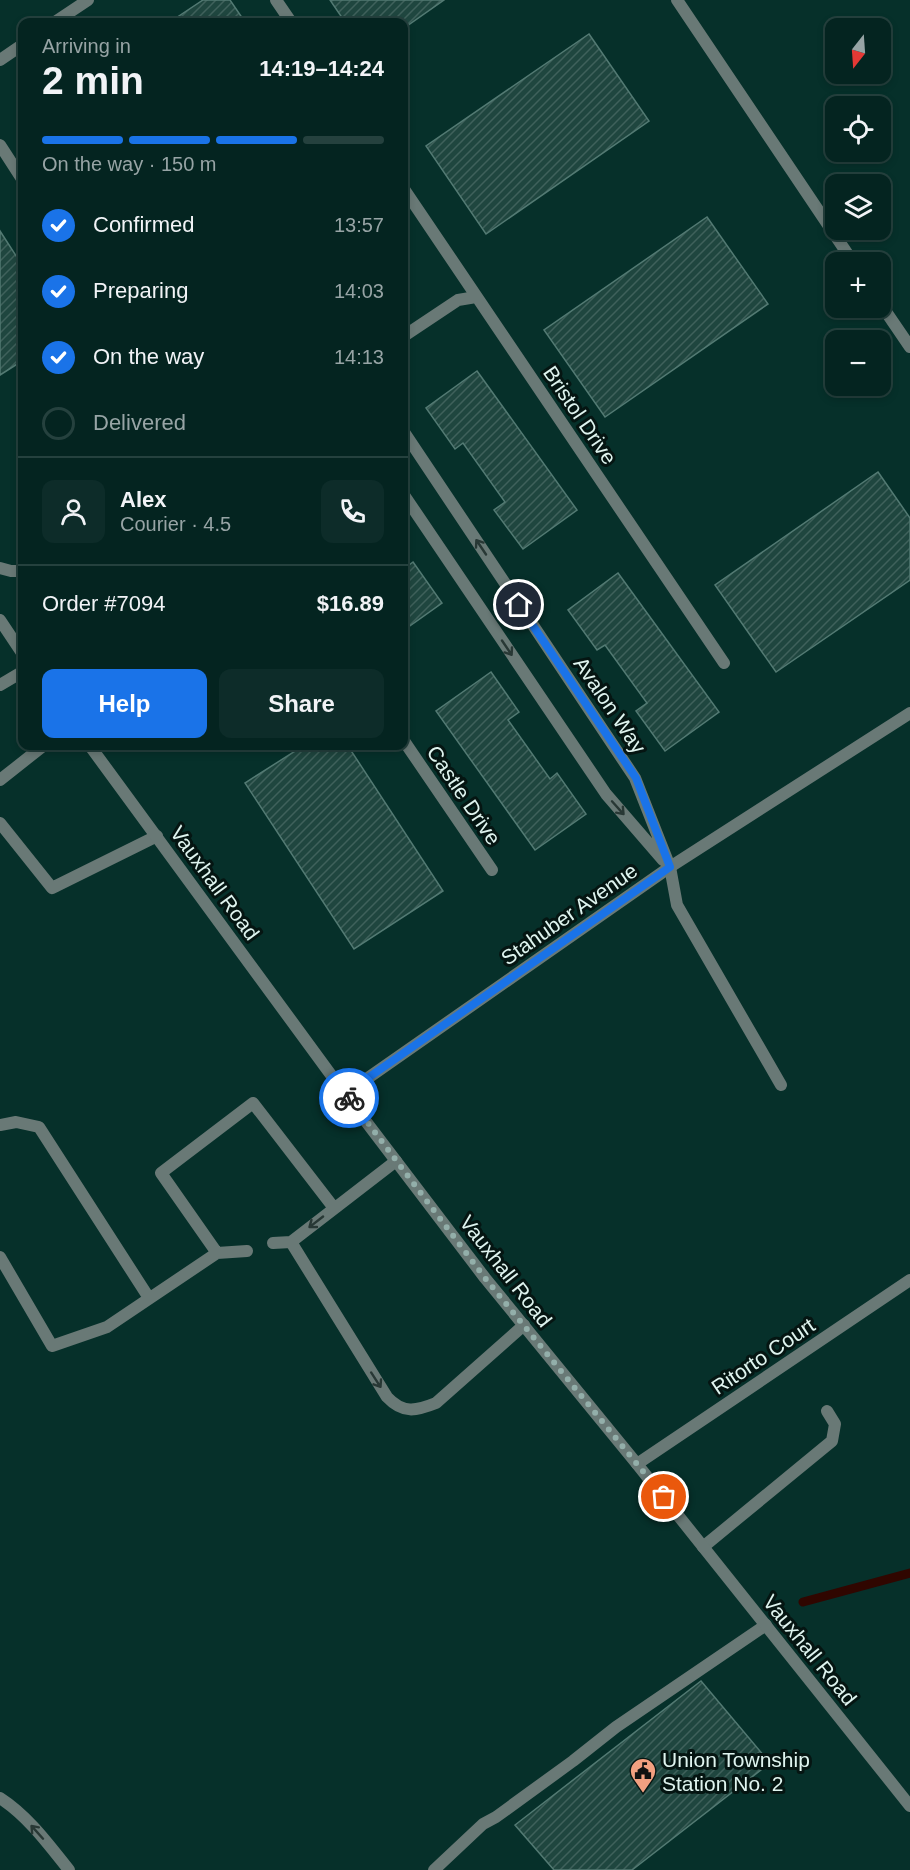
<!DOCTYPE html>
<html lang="en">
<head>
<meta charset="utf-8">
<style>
	body { margin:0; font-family:Helvetica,sans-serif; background:#0d2c29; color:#f1f3f6; height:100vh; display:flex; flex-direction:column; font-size:22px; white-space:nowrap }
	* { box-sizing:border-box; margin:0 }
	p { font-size:20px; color:#97a4a5 }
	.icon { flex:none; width:33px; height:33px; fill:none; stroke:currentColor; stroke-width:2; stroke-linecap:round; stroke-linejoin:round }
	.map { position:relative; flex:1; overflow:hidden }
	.panel { position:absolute; left:18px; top:18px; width:390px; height:732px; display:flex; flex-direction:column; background:#042420; border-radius:12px; box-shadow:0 3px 9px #0003,0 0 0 2px #25413e }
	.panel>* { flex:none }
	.needle { width:39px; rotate:197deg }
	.controls { position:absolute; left:825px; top:18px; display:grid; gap:12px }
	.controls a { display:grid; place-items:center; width:66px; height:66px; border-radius:12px; background:#042420; box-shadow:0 3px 9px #0003,0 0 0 2px #25413e; font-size:30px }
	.pin { position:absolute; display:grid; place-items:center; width:51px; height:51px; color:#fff; margin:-26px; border:3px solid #fff; border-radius:50%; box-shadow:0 2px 6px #0007 }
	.courier { position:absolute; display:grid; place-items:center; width:60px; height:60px; margin:-30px; border:4px solid #1a73e8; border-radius:50%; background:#fff; color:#222; box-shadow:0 2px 8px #0007 }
	.headline em { font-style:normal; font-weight:700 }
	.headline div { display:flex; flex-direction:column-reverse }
	.headline { display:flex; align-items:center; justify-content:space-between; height:102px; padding:0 24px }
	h1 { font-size:39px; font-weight:700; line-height:45px }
	.bar { display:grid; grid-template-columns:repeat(4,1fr); gap:9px 6px; align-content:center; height:72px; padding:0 24px }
	.bar i { height:8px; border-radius:4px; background:#25413e }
	.bar .selected { background:#1a73e8 }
	.bar p { grid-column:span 4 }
	.line { display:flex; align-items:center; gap:15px; padding:0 24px; border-top:2px solid #25413e }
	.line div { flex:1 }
	.round { display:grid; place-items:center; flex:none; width:63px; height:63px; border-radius:12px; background:#0d2c29 }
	ol { padding:0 24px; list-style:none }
	li { display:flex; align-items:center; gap:18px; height:66px }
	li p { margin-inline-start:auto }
	li .icon { padding:6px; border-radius:50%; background:#1a73e8; color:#fff; stroke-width:4 }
	li:last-child { color:#97a4a5 }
	li i { width:33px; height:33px; border:3px solid #25413e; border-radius:50% }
	.primary-button { display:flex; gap:12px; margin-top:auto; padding:12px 24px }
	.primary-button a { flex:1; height:69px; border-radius:12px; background:#1a73e8; color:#fff; font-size:24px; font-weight:700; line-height:69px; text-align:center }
	.primary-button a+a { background:#0d2c29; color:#f1f3f6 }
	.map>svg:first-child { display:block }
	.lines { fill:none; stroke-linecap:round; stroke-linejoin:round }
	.stream { stroke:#300600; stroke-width:9 }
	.building { fill:url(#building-hatch); stroke:#537a73; stroke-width:1.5 }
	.service { stroke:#697976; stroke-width:12 }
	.minor { stroke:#697976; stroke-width:12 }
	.tertiary { stroke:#697976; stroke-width:12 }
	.oneway { stroke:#283835 }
	.done { stroke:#93afaa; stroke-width:6; stroke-dasharray:0 10.8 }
	.route { stroke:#1a73e8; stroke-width:8 }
	.labels { text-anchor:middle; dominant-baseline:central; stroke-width:6; stroke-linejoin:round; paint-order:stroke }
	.street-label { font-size:21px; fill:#dff4ef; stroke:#051512 }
	.poi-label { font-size:21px; fill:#dff4ef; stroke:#051512; text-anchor:start }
</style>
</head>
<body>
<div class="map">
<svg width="910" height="1870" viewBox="0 0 910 1870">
	<defs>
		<pattern id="building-hatch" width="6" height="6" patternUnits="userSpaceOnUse" patternTransform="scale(1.5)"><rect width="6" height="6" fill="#1f463f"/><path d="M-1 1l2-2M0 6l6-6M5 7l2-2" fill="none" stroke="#3f615b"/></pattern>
	</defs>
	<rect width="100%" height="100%" fill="#06302a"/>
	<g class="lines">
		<path class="stream" d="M803,1602L910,1573"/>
	</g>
	<path class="building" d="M203,0H230L245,22H170Z
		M330,0H444L404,28V22H345Z
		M589,34L649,121L486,234L426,146Z
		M707,217L768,304L605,417L544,330Z
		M0,231L22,265V361L0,375Z
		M477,371L577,510L523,549L494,510L505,502L463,443L455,449L426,408Z
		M878,472L910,518V580L776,672L715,585Z
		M413,562L442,603L404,630V565L405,568Z
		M618,573L719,712L665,751L636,711L647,703L605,645L597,650L568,610Z
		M491,672L519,712L508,720L550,779L557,773L586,814L535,850L436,711Z
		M303,746H348L443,891L354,949L245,783Z
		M701,1681L770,1763L632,1870H554L515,1825Z"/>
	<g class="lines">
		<path class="service" d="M677,0L853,262
			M880,303L910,347
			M0,780L43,746
			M0,823L52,888L157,836
			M670,867L677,905L781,1085
			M0,1125L16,1122L39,1127L149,1298
			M396,1161L291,1242L387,1397C403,1414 416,1411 436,1403L524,1325
			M273,1243L291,1242
			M247,1251L217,1253L161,1173L253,1103L334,1208
			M0,1257L52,1346L107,1327L217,1253
			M703,1547L832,1441L835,1424L827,1411
			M434,1870L483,1824L496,1817L573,1761L616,1727L766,1625"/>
		<path class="minor" d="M276,0L291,22
			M55,22L88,0
			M0,60L22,45
			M0,145L22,179
			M404,189L724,663
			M404,336L458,300L476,297
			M404,432L635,778L670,867
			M404,495L606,794L663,860
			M0,568L11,571H22
			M0,685L22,672
			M404,741L492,870
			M345,1094L670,867L910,713
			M637,1464L910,1280
			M0,1798C28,1816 49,1845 69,1870"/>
		<path class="tertiary" d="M0,620L22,653
			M90,746L345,1094L485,1278L637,1464L910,1806"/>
	</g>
	<defs><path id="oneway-shaft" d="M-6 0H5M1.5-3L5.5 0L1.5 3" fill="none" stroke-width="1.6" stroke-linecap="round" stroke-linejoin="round" transform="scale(1.5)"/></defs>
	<g class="oneway">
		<use href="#oneway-shaft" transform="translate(481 547) rotate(-124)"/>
		<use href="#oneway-shaft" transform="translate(507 648) rotate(56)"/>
		<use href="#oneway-shaft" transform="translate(618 808) rotate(48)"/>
		<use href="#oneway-shaft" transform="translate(316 1222) rotate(142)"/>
		<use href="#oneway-shaft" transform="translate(376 1380) rotate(57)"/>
		<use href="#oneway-shaft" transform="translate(37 1832) rotate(-132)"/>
	</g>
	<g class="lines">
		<path class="done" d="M349,1098L485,1278L664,1497"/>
		<path class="route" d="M349,1098L345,1094L670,867L636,778L519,605"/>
	</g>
	<defs>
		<g id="civic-pin" transform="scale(1.35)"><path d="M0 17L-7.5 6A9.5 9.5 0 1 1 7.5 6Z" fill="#f2a080" stroke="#051512"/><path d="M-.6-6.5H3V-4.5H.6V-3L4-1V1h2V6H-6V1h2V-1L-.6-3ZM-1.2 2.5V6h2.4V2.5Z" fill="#111"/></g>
	</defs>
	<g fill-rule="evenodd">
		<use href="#civic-pin" x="643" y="1771"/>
	</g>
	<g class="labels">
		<g class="street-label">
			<text transform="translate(580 415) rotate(56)">Bristol Drive</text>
			<text transform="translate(610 705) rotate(56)">Avalon Way</text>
			<text transform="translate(464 795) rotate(56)">Castle Drive</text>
			<text transform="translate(215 883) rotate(54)">Vauxhall Road</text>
			<text transform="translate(569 914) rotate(-35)">Stahuber Avenue</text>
			<text transform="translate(506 1271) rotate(52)">Vauxhall Road</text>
			<text transform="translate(763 1356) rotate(-34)">Ritorto Court</text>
			<text transform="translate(810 1650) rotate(51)">Vauxhall Road</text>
		</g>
		<g class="poi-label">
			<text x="662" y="1759">Union Township<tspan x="662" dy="24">Station No. 2</tspan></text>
		</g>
	</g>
</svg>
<div class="controls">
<a><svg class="needle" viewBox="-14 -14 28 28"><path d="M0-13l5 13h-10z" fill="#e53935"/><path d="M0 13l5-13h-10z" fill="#97a4a5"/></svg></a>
<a><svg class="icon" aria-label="locate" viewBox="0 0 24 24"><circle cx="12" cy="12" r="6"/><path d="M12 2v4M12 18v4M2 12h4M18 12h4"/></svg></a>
<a><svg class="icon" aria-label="layers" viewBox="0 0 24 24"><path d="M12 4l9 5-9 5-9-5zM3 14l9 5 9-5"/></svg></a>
<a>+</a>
<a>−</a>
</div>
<div class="pin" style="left:664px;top:1497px;background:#ea580c"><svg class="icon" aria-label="bag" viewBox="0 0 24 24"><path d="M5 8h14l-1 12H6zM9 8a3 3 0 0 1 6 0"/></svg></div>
<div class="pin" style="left:519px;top:605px;background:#1f2937"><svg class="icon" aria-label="home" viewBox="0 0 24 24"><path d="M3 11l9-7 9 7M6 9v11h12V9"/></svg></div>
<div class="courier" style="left:349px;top:1098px"><svg class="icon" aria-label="bike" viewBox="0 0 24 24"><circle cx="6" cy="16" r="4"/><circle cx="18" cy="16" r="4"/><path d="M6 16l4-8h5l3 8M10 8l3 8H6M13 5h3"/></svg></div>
<section class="panel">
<div class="headline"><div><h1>2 min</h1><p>Arriving in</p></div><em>14:19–14:24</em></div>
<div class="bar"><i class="selected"></i><i class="selected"></i><i class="selected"></i><i></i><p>On the way · 150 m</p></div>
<ol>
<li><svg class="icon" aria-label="check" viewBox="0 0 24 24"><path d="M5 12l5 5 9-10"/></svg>Confirmed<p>13:57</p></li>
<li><svg class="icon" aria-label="check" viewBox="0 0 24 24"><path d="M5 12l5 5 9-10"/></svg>Preparing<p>14:03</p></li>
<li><svg class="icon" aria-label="check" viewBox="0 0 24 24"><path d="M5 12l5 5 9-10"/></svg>On the way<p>14:13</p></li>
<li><i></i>Delivered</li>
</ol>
<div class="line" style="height:108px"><a class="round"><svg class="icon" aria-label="person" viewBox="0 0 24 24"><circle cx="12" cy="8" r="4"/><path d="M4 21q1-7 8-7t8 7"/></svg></a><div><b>Alex</b><p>Courier · 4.5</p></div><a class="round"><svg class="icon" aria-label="phone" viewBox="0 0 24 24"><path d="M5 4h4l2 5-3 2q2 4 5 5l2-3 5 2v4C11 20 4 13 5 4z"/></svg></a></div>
<div class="line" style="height:78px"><div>Order #7094</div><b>$16.89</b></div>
<div class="primary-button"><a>Help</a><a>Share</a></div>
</section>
</div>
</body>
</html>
